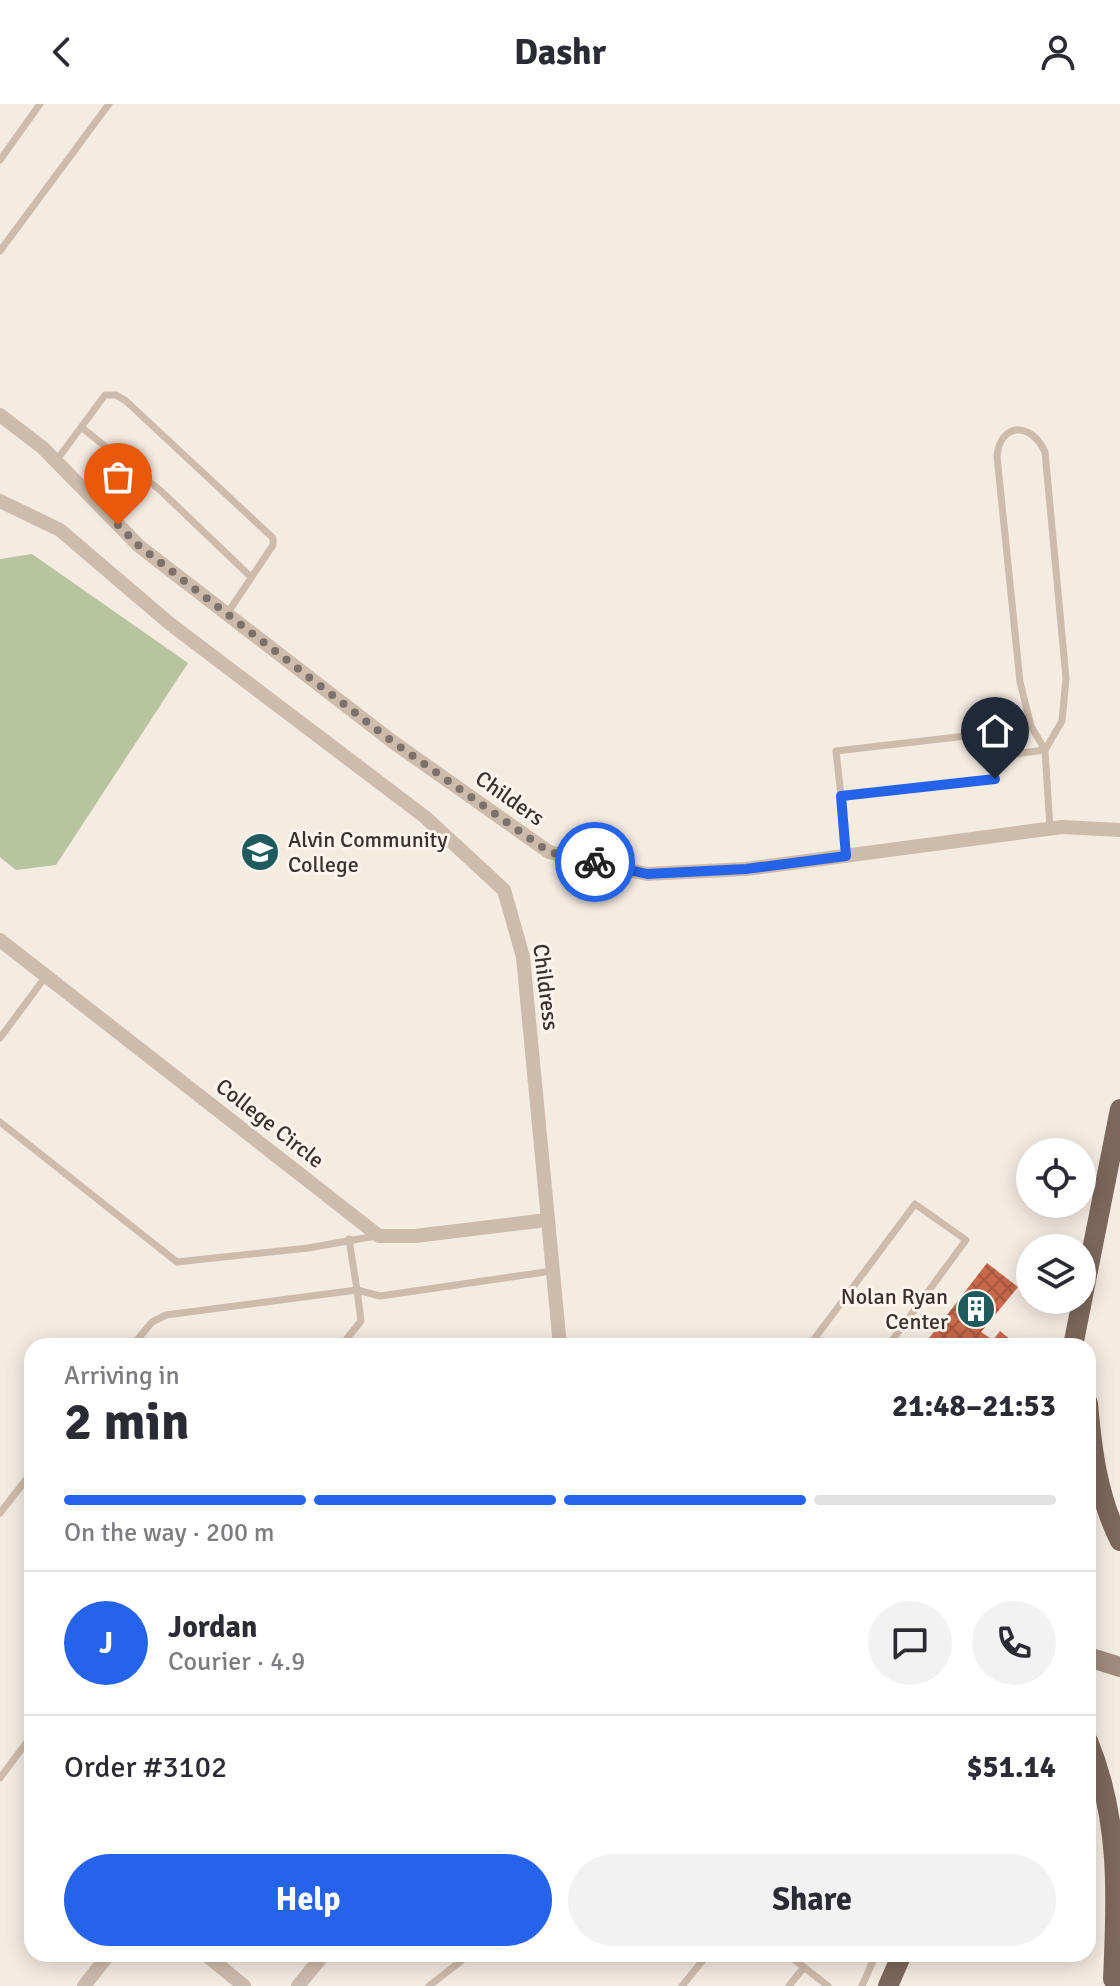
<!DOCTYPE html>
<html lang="en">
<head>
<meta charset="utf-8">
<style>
	body { margin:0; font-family:Signika,sans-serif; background:#f2f2f3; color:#2b2b33; height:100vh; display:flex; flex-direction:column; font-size:30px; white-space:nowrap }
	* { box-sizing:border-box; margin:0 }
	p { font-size:26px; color:#7c7c81 }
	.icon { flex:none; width:44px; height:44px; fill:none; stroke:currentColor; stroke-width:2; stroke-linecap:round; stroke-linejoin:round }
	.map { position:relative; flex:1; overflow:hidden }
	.details { position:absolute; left:24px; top:1234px; width:1072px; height:624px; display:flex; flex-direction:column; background:#fff; border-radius:24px; box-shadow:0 4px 20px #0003 }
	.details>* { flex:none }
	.buttons { position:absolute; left:1016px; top:1034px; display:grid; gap:16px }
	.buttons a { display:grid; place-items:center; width:80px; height:80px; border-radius:50%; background:#fff; box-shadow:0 4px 20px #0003; font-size:40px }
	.pin { position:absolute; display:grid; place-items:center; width:68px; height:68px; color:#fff; margin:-82px -34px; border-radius:50% 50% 50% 0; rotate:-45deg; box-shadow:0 0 8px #0007 }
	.pin .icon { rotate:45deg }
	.courier { position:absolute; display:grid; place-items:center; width:80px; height:80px; margin:-40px; border:6px solid #2563eb; border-radius:50%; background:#fff; color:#222; box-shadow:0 2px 10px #0007 }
	.overview em { font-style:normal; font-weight:700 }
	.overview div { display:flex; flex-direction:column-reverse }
	.overview { display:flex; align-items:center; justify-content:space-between; height:136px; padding:0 40px }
	h1 { font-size:52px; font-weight:700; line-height:60px }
	.bar { display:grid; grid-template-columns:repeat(4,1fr); gap:12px 8px; align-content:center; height:96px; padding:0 40px }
	.bar i { height:10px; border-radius:6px; background:#e1e1e2 }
	.bar .on { background:#2563eb }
	.bar p { grid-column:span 4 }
	.line { display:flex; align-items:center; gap:20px; padding:0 40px; border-top:2px solid #e1e1e2 }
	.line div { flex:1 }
	.round { display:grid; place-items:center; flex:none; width:84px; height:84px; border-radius:42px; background:#f2f2f3 }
	.button { display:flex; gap:16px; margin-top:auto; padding:16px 40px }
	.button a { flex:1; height:92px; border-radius:48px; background:#2563eb; color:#fff; font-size:32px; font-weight:700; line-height:92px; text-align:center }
	.button a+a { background:#f2f2f3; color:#2b2b33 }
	header { display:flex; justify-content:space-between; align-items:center; height:104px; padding:0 40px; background:#fff; font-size:36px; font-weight:700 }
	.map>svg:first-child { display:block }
	.park { fill:#b8c4a0 }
	.building { fill:url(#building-cross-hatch) }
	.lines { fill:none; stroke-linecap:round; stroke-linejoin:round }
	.lane { stroke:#cdbbac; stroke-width:7 }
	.street { stroke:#cdbbac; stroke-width:14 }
	.secondary { stroke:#a18a7d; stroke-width:20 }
	.primary { stroke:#7d675c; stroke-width:20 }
	.done { stroke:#7c716b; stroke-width:8; stroke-dasharray:0 14.4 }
	.route { stroke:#2563eb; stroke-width:10 }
	.labels { text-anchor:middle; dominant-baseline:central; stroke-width:6; stroke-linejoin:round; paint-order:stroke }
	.street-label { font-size:22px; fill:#3b302b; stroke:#fbf5ee }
	.poi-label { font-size:22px; fill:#3b302b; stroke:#fbf5ee; text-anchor:start }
</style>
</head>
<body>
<header><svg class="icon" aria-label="back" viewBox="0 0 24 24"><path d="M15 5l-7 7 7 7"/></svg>Dashr<svg class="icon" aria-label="person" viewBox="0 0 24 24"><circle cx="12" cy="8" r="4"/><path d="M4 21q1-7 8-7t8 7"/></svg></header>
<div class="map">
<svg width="1120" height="1882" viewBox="0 0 1120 1882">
	<defs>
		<pattern id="building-cross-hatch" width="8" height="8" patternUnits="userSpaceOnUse" patternTransform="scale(2)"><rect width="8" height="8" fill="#c8694b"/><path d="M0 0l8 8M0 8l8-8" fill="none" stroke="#a4573f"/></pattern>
	</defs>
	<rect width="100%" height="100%" fill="#f4ebe1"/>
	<path class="park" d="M32,450L188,559L56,761L16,766L0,753V455Z"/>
	<path class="building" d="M987,1159L1018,1183L981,1228L993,1236L1000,1227L1018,1242H923Z"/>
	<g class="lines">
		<path class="lane" d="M0,56L40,0
			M0,147L109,0
			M81,323L161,387L251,473
			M56,357L105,291H116L126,297L273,434V441L227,510
			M1045,646L1062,617L1066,574L1045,348C1031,317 1000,319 997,352L1020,578L1031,622L1045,646L1050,725
			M993,653L992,629L836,647L841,692L995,675L993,653L1045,646
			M841,692L846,752
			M0,934L46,872
			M0,1018L177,1158L308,1144L376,1132
			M132,1242L152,1218L166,1211L357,1186L349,1135
			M341,1242L361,1217L357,1186L380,1192L552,1167
			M809,1242L915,1100L966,1136L888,1242
			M0,1409L32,1368
			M0,1674L32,1631
			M787,1850L828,1882
			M429,1882L470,1850
			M682,1882L708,1850
			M789,1882L804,1863
			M862,1882L876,1850"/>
		<path class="street" d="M0,311L43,344L139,442L393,638L549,748L647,770L746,765L1062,723L1120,726
			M0,397L60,426L169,519L425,713L504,786L523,853L560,1242
			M0,836L379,1132H415L547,1116
			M205,1850L244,1882
			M84,1882L109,1850
			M298,1882L324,1850"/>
		<path class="secondary" d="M1088,1553L1120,1563"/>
		<path class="primary" d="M1073,1242L1120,1005
			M1088,1299C1092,1347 1098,1393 1120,1437
			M1088,1637C1120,1714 1117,1793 1113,1875
			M888,1882L902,1850"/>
	</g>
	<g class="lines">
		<path class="done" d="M118,421L139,442L393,638L549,748L595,758"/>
		<path class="route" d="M595,758L647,770L746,765L846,752L841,692L995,675"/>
	</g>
	<defs>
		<g id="university-disc" transform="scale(2)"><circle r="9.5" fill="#1f5a5e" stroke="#fbf5ee"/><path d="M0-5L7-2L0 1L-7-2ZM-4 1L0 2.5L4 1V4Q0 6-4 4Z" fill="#fff"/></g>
		<g id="building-disc" transform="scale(2)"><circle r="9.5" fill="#1f5a5e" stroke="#fbf5ee"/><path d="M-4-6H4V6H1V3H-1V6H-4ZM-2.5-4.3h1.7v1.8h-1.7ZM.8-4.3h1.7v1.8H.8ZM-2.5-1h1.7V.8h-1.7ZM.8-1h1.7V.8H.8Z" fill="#fff"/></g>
	</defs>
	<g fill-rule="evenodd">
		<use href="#university-disc" x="260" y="748"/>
		<use href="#building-disc" x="976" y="1205"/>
	</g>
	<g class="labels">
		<g class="street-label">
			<text transform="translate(510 694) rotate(35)">Childers</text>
			<text transform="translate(546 883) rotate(83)">Childress</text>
			<text transform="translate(270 1019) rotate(38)">College Circle</text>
		</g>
		<g class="poi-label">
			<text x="288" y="735">Alvin Community<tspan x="288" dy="25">College</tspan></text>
			<text x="948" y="1192" text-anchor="end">Nolan Ryan<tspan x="948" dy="25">Center</tspan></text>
		</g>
	</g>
</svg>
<div class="buttons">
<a><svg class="icon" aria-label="locate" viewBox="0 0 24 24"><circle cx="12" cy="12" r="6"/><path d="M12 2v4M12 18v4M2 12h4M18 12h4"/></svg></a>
<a><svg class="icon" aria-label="layers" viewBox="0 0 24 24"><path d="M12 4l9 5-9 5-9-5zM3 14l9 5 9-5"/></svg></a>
</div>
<div class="pin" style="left:118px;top:421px;background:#ea580c"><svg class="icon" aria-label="bag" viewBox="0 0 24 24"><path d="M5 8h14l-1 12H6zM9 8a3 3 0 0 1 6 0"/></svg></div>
<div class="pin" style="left:995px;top:675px;background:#1f2937"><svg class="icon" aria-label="home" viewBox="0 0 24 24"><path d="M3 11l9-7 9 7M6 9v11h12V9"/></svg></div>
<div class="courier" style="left:595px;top:758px"><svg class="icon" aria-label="bike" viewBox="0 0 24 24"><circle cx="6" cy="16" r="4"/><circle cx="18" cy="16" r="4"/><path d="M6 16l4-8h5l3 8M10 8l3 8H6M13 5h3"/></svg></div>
<section class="details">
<div class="overview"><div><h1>2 min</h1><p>Arriving in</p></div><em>21:48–21:53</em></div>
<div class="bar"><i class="on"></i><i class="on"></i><i class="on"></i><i></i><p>On the way · 200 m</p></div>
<div class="line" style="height:144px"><b class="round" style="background:#2563eb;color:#fff">J</b><div><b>Jordan</b><p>Courier · 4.9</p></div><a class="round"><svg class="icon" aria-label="chat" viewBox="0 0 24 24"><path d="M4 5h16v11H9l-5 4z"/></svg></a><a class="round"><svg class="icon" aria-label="phone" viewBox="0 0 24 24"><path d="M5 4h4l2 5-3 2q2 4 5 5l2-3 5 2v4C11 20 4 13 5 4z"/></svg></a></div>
<div class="line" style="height:104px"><div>Order #3102</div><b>$51.14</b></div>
<div class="button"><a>Help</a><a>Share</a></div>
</section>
</div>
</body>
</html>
